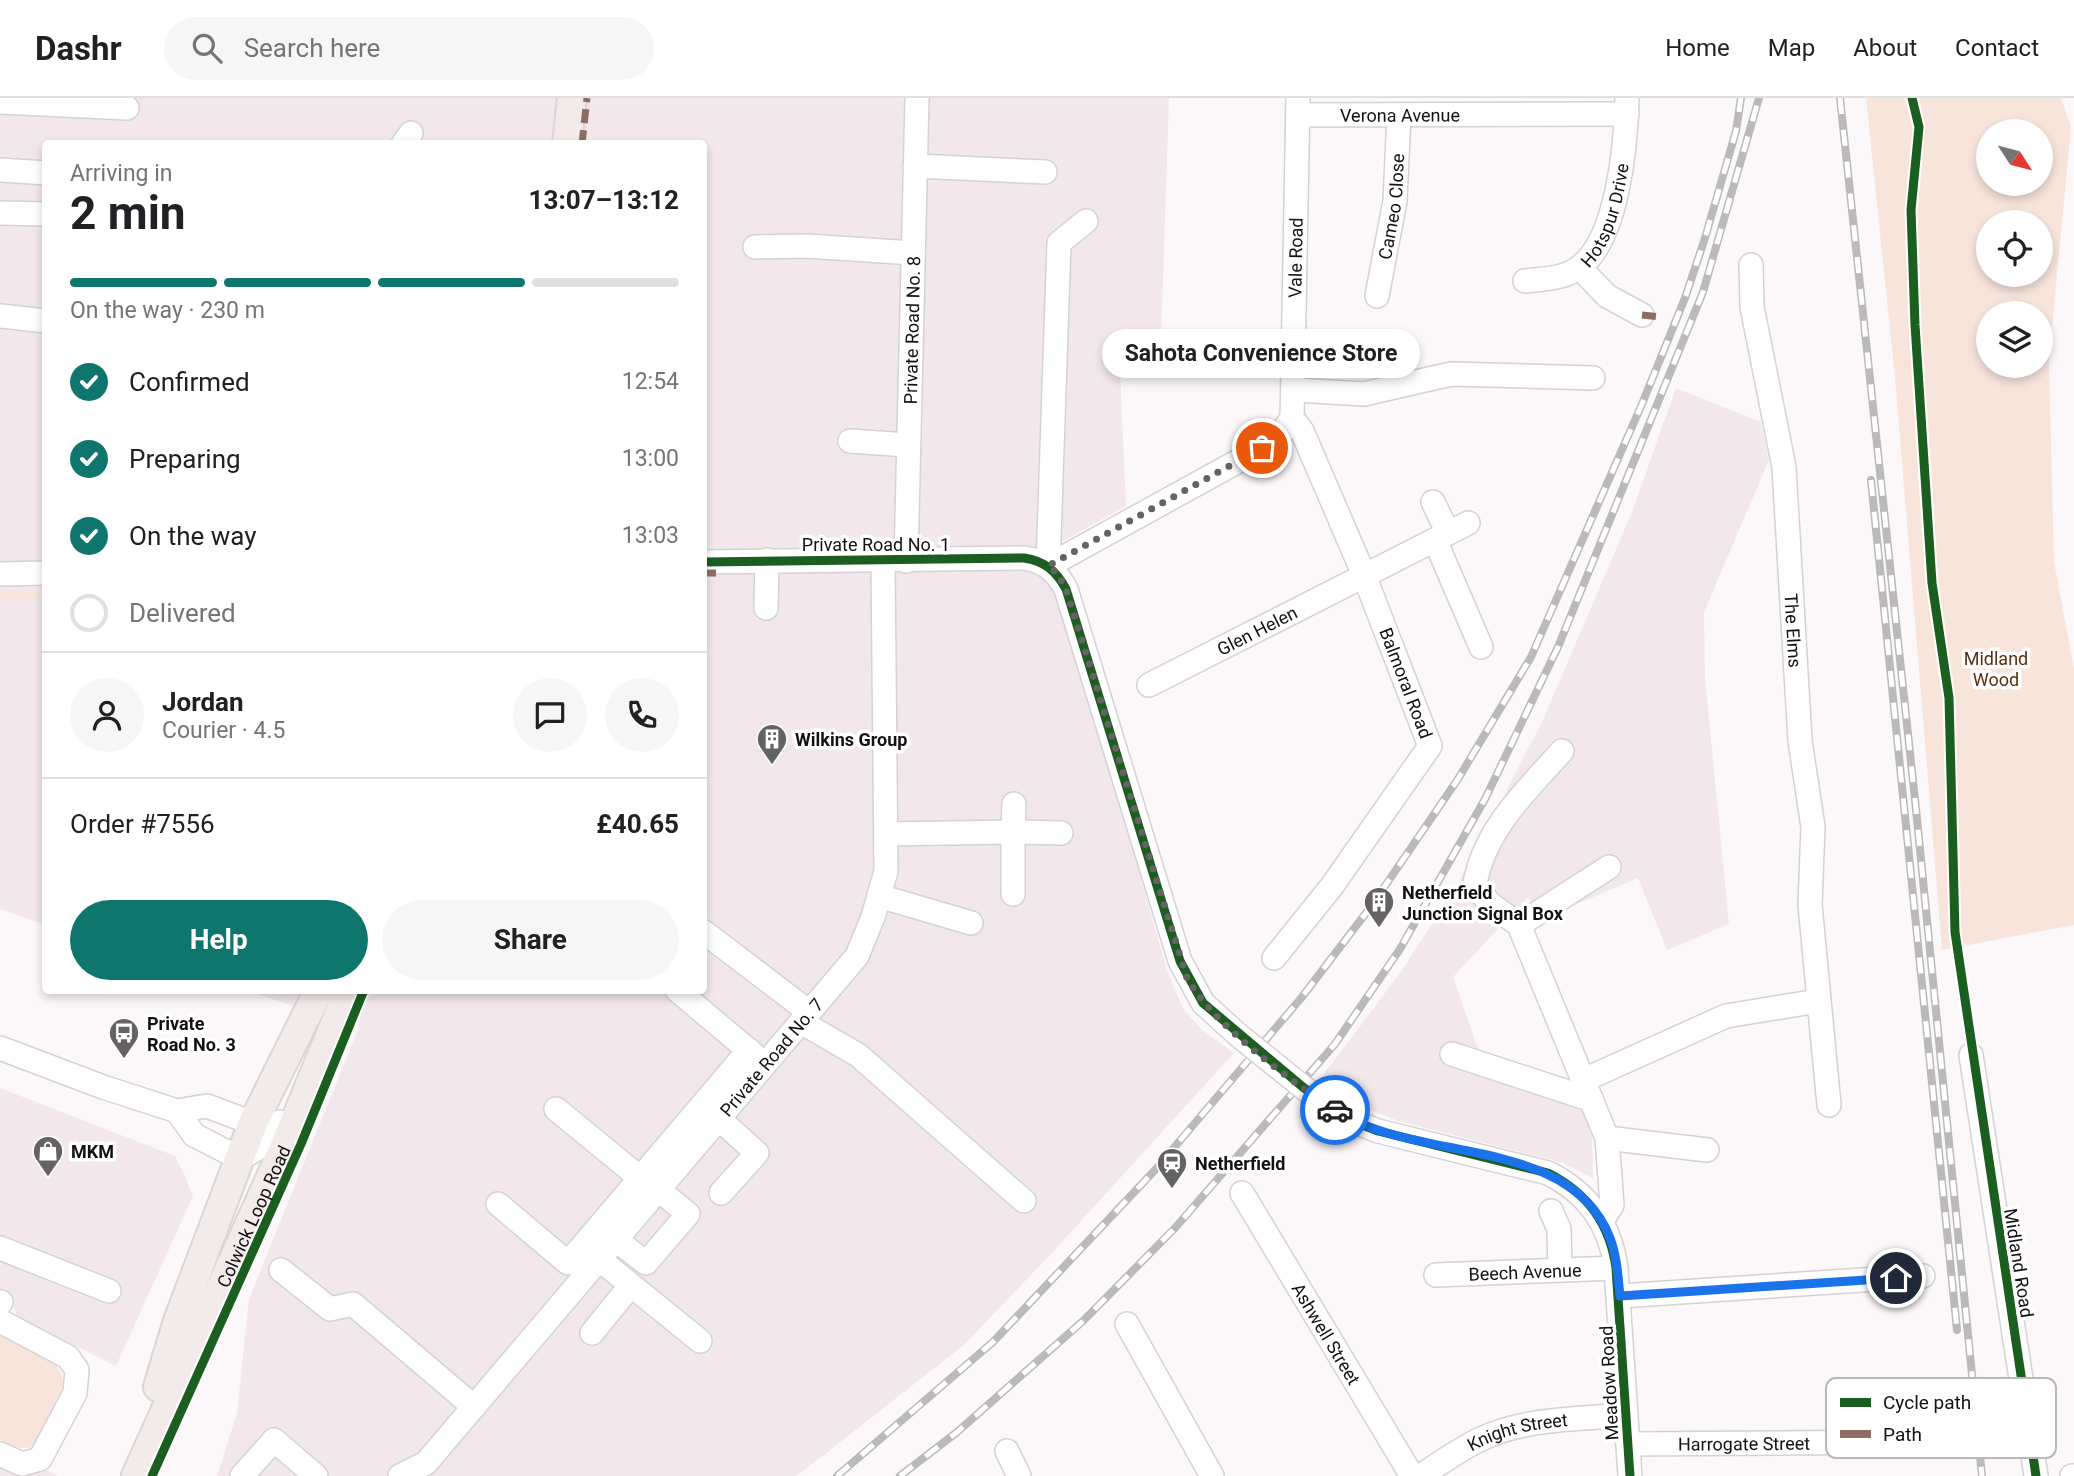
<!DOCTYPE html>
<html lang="en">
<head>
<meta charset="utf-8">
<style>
	body { margin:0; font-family:Roboto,sans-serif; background:#f6f6f6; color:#202124; height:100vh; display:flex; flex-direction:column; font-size:26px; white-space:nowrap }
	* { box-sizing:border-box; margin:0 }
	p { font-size:23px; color:#757577 }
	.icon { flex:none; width:38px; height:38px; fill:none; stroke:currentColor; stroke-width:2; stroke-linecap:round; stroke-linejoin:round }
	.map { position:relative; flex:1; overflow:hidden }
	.details { position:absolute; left:42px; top:42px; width:665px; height:854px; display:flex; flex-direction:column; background:#fff; border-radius:7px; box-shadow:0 4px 10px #0003 }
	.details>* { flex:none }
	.needle { width:46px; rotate:126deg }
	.fabs { position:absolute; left:1976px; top:21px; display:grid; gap:14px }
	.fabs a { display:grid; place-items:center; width:77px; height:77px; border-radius:50%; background:#fff; box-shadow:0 4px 10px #0003; font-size:35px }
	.pin { position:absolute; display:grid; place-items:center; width:60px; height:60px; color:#fff; margin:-30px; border:4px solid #fff; border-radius:50%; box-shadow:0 2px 7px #0007 }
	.courier { position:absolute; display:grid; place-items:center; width:70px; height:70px; margin:-35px; border:5px solid #1a73e8; border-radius:50%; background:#fff; color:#222; box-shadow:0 2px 9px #0007 }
	.bubble { position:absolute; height:49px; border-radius:24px; background:#fff; box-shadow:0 4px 10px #0003; font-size:23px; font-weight:700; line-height:49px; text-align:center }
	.overview em { font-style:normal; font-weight:700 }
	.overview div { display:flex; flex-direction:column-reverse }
	.overview { display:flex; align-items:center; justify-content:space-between; height:119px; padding:0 28px }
	h1 { font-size:46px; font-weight:700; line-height:52px }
	.bar { display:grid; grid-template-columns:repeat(4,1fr); gap:10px 7px; align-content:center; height:84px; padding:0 28px }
	.bar i { height:9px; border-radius:5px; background:#e0e0e0 }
	.bar .current { background:#0f766e }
	.bar p { grid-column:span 4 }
	.line { display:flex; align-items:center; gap:18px; padding:0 28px; border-top:2px solid #e0e0e0 }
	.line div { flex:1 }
	.round { display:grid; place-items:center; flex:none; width:74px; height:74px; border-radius:37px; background:#f6f6f6 }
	ol { padding:0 28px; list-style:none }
	li { display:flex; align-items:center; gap:21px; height:77px }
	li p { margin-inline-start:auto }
	li .icon { padding:7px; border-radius:50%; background:#0f766e; color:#fff; stroke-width:4 }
	li:last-child { color:#757577 }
	li i { width:38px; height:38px; border:4px solid #e0e0e0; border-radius:50% }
	.button { display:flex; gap:14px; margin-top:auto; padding:14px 28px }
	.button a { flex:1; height:80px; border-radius:42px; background:#0f766e; color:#fff; font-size:28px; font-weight:700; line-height:80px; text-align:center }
	.button a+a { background:#f6f6f6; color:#202124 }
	header { display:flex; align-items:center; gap:42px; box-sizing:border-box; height:98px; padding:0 35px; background:#fff; border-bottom:2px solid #e0e0e0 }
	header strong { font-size:33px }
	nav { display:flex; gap:38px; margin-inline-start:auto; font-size:24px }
	.search { width:490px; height:63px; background:#f6f6f6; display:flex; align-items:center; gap:18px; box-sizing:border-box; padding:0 24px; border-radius:38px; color:#757577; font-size:26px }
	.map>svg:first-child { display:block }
	.built { fill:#f2e8eb }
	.green { fill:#f7e5dc; fill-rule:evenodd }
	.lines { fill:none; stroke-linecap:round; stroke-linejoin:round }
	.minor-casing { stroke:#d4d2d2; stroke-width:26 }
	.major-casing { stroke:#d8d6d7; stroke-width:32 }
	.minor { stroke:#fffefe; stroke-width:23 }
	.major { stroke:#f3eaea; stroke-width:28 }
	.rail-casing { stroke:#bbbaba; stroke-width:8 }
	.rail { stroke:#fff; stroke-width:5; stroke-dasharray:16; stroke-linecap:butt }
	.minor-bridge-casing { stroke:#d4d2d2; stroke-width:26; stroke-linecap:butt }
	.minor-bridge { stroke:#fffefe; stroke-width:23 }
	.quiet { stroke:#8d6e63; stroke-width:7; stroke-dasharray:14 7; stroke-linecap:butt }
	.cycleway-casing { stroke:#fff; stroke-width:13 }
	.cycleway { stroke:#1b5e20; stroke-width:9 }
	.done { stroke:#656263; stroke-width:7; stroke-dasharray:0 12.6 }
	.route { stroke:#1a73e8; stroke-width:9 }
	.labels { text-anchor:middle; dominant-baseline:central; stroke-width:7; stroke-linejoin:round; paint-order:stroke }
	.street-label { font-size:18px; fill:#131111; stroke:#fff }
	.park-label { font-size:18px; fill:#5b2f0e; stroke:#fff }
	.poi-label { font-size:18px; font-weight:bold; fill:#131111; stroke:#fff; text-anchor:start }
	.key { fill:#fff; stroke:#b8b8b8; stroke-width:2 }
	.key-label { font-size:19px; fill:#131111 }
</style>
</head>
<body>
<header>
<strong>Dashr</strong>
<div class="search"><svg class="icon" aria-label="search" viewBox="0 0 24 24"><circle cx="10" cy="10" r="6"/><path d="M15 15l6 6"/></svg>Search here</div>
<nav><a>Home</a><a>Map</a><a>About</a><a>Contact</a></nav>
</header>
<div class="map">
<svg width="2074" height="1378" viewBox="0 0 2074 1378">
	<rect width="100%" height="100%" fill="#fcf8fa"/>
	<path class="built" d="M0,0H1169L1160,272H1120L1126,408L1047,452L1167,872L1182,909L1201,931L1234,955L1051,1156L964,1247L797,1378H217L237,1315L249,1201L359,929L248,893L704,892V46H46L45,827L0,811Z
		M1676,290L1761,324L1769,362L1704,514L1705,579L1729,826L1667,852L1638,780L1539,822L1528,799L1453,879L1481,959L1573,988L1592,1031L1593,1080L1563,1065L1398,1023L1361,1008L1321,980L1400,875L1456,789L1542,624L1632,414Z
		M0,990L175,1058L184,1076L193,1098L116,1268L17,1219L14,1209L0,1204Z
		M0,1349L58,1378H0Z"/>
	<path class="green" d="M1866,0H2061L2071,29L2049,262L2054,464L2074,571V827L1942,852L1895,280ZM1988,33H2040V86H1988ZM1988,124H2040V177H1988ZM1988,215H2040V268H1988Z
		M45,493V500L0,501V494Z
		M0,1235C77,1274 75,1269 38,1346C23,1354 14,1350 0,1342Z"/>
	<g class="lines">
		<g class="minor-casing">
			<g id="minor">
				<path d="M0,4L127,10"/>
				<path id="s1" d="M1298,17L1627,16"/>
				<path d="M403,46L411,35"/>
				<path d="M915,68L1045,74"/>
				<path d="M0,72L46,75"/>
				<path d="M0,115L46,116"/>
				<path d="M755,149L807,148L913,155"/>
				<path id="s2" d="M1751,167L1752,209L1784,369L1800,643L1813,729L1810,807L1829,1007"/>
				<path d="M1580,170L1607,198L1642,217"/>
				<path id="s3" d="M1525,183C1542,181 1562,181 1577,171C1618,144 1626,46 1627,0"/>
				<path id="s4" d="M1377,198L1395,103L1399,18"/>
				<path d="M0,218L46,223"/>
				<path d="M1295,292L1364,296L1451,276L1593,280"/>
				<path d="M850,343L908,347"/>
				<path d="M1433,404L1448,435"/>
				<path d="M1435,442L1481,549"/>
				<path id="s5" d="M906,463L917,0"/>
				<path d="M704,464L1024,460C1045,463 1056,473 1066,491L1180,863L1203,905L1237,936"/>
				<path id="s6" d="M1048,468L1262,350L1278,340L1292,320L1298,0"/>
				<path d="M1048,468L1059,145L1086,123"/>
				<path d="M0,476L46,475"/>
				<path d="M766,510L767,462"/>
				<path id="s7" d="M1149,587L1468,425"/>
				<path d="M1014,706L1013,734L1061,735"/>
				<path d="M886,736L1013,734V796"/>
				<path d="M879,798L971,825"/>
				<path d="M1519,827L1607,1040L1612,1107L1602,1123"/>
				<path d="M1519,827L1489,805L1475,786C1484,732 1527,692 1562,653"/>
				<path d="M1519,827L1609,769"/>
				<path d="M704,834L809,914"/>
				<path d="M1274,860L1332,788L1430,648L1364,477L1302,333L1292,320"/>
				<path d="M677,892L760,962"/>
				<path d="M801,924L858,957L1024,1103"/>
				<path d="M0,950L103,989L177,1013L207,1008L276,1034L284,1050"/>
				<path d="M1452,956L1592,1002"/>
				<path d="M1971,957L2036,1378"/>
				<path d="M1584,982L1726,918L1818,903"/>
				<path d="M1304,990L1350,1022L1378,1033L1548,1075C1588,1095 1610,1126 1616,1170L1630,1378"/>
				<path d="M556,1011L640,1080"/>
				<path d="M177,1013L194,1037L239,1060C258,1052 272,1043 280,1024"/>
				<path d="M719,1021L757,1055L721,1095"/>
				<path d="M1607,1040L1707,1052"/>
				<path id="s8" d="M1242,1095L1412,1378"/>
				<path d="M498,1106L568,1165L749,952"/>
				<path d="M1551,1113L1559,1131L1560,1172"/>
				<path d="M616,1142L646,1165L688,1116L659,1092"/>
				<path d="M0,1150L109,1193"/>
				<path d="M599,1161L700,1243"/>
				<path d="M281,1172L330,1211L353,1206L474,1309"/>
				<path id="s9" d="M1436,1177L1616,1170"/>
				<path d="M1620,1198L1923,1178"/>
				<path d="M0,1205L1,1204"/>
				<path d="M0,1223L68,1259L77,1272L75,1295L40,1361L22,1366L0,1356"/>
				<path d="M1127,1226L1212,1378"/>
				<path d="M592,1235L631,1187"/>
				<path id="s10" d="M1628,1346L1902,1344"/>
				<path d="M1007,1353L1019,1378"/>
				<path d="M242,1378L274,1342L316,1378"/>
				<path id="s11" d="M400,1378L426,1365L857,858L873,819L886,773L883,463"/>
				<path id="s12" d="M1421,1378C1440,1365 1460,1351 1481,1341C1525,1320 1578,1321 1626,1317"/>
				<path d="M2072,1378H2074"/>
			</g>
		</g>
		<g class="major-casing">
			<g id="major">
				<path d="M567,46L572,0"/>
				<path d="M158,1289L178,1223L253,1025L319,892"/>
				<path id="s13" d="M136,1378L284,1050L349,892"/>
			</g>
		</g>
		<use href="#minor" class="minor"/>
		<use href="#major" class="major"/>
		<g class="rail-casing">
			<path id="rail" d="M1840,0L1916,711L1982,1378
				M1871,382L1957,1232
				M837,1378L993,1244L1155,1072L1302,899L1372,807L1458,681L1531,559L1642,306L1685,200L1705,140L1736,33L1741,0
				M900,1378L956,1335L1083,1223L1175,1130L1335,946L1400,851L1485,701L1558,549L1703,194L1759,0"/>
		</g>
		<use href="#rail" class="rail"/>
		<g class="minor-bridge-casing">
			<path id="minor-bridge" d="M1237,936L1304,990"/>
		</g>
		<use href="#minor-bridge" class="minor-bridge"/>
		<path class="quiet" d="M582,46L587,0
			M1642,217L1660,219
			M704,475H716"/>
		<g class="cycleway-casing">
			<path id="cycleway" d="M1912,0L1919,29L1911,112L1915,227L1932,485L1949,600L1955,834L2036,1378
				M704,464L1024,460C1045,463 1056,473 1066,491L1180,863L1203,905L1304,990L1350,1022L1378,1033L1548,1075C1588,1095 1610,1126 1616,1170L1630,1378
				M152,1378L301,1046L364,892"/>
		</g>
		<use href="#cycleway" class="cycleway"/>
	</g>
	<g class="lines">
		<path class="done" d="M1262,350L1048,468L1057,475L1066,491L1187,880C1214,928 1289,981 1335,1012"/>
		<path class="route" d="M1335,1012C1416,1066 1570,1036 1610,1140C1617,1158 1618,1179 1620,1198L1896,1180"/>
	</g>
	<defs>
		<g id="building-pin" transform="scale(1.575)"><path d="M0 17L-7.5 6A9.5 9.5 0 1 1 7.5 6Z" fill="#656263" stroke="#fff"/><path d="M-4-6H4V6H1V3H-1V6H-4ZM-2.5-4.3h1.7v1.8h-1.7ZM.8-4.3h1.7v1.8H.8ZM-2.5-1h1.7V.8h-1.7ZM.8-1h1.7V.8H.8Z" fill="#fff"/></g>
		<g id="bus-pin" transform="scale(1.575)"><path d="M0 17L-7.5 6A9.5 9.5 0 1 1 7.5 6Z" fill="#656263" stroke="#fff"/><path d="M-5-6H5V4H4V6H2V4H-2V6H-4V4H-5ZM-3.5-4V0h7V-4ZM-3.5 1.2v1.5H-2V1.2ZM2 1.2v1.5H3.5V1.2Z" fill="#fff"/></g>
		<g id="shop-pin" transform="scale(1.575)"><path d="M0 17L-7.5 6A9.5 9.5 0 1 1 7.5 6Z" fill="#656263" stroke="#fff"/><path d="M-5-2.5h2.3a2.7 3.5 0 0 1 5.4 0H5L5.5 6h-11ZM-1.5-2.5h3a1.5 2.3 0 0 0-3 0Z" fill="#fff"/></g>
		<g id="station-pin" transform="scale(1.575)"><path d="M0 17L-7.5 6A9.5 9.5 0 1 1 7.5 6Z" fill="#656263" stroke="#fff"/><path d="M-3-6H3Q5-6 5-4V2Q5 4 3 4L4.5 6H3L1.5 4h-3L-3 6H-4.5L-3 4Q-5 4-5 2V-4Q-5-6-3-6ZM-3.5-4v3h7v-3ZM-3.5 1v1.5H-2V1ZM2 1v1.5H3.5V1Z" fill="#fff"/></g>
	</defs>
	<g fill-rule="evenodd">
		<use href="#building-pin" x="772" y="641"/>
		<use href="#building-pin" x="1379" y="804"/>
		<use href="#bus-pin" x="124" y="935"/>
		<use href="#shop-pin" x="48" y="1053"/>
		<use href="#station-pin" x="1172" y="1065"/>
	</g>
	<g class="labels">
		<g class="street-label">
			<text stroke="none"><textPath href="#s1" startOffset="102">Verona Avenue</textPath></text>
			<text stroke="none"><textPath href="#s4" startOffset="91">Cameo Close</textPath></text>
			<text stroke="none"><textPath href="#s3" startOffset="117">Hotspur Drive</textPath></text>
			<text stroke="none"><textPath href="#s6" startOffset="448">Vale Road</textPath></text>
			<text stroke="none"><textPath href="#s5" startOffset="231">Private Road No. 8</textPath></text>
			<text x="876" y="446">Private Road No. 1</text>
			<text stroke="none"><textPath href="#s7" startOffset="121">Glen Helen</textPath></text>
			<text stroke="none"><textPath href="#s2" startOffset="369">The Elms</textPath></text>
			<text transform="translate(1406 585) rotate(69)">Balmoral Road</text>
			<text stroke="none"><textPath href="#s11" startOffset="562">Private Road No. 7</textPath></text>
			<text stroke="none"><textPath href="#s13" startOffset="285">Colwick Loop Road</textPath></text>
			<text transform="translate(2019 1165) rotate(81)">Midland Road</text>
			<text stroke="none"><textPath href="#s9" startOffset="89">Beech Avenue</textPath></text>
			<text stroke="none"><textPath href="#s8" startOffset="164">Ashwell Street</textPath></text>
			<text transform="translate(1609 1285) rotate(-93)">Meadow Road</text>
			<text stroke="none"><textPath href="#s12" startOffset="108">Knight Street</textPath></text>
			<text stroke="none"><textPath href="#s10" startOffset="116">Harrogate Street</textPath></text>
		</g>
		<g class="park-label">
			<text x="1996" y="560">Midland<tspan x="1996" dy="21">Wood</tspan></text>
		</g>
		<g class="poi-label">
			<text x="795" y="641">Wilkins Group</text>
			<text x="1402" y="794">Netherfield<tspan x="1402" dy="21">Junction Signal Box</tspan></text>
			<text x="147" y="925">Private<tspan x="147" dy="21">Road No. 3</tspan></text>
			<text x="71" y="1053">MKM</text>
			<text x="1195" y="1065">Netherfield</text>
		</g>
	</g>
	<rect x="1826" y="1280" width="230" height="80" rx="10" class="key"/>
	<rect x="1840" y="1300" width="31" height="9" fill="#1b5e20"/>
	<rect x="1840" y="1332" width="31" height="8" fill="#8d6e63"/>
	<g class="key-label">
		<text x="1883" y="1311">Cycle path</text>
		<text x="1883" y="1343">Path</text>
	</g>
</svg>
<div class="fabs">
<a><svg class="needle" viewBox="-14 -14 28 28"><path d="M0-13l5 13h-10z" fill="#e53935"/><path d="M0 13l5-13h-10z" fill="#757577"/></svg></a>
<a><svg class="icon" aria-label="locate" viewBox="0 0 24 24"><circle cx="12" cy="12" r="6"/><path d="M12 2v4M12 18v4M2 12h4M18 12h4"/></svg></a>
<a><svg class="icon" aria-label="layers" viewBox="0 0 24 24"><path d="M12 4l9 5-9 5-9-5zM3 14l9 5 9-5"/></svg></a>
</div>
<div class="pin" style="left:1262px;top:350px;background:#ea580c"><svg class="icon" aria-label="bag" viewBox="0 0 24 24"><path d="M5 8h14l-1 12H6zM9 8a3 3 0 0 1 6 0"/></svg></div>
<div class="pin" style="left:1896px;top:1180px;background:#1f2937"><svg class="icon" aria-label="home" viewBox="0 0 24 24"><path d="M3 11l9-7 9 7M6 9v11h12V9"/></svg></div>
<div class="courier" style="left:1335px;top:1012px"><svg class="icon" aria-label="car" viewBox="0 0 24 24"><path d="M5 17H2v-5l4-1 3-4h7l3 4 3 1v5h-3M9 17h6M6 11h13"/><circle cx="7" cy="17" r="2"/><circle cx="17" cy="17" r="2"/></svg></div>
<div class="bubble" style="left:1102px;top:231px;width:318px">Sahota Convenience Store</div>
<section class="details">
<div class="overview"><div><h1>2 min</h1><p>Arriving in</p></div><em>13:07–13:12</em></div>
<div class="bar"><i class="current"></i><i class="current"></i><i class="current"></i><i></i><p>On the way · 230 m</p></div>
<ol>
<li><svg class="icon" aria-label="check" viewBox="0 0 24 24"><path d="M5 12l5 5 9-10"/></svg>Confirmed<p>12:54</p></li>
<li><svg class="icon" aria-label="check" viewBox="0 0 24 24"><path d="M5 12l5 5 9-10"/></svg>Preparing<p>13:00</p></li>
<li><svg class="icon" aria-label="check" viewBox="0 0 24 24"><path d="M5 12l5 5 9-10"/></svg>On the way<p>13:03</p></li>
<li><i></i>Delivered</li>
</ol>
<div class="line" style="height:126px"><a class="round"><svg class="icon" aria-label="person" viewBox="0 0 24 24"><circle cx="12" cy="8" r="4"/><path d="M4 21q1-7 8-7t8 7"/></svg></a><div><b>Jordan</b><p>Courier · 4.5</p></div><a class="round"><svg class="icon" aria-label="chat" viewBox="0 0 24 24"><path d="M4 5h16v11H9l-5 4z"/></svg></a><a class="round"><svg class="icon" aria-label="phone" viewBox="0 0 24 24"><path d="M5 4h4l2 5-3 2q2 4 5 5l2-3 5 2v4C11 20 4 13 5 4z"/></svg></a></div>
<div class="line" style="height:91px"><div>Order #7556</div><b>£40.65</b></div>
<div class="button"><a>Help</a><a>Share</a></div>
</section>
</div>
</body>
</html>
